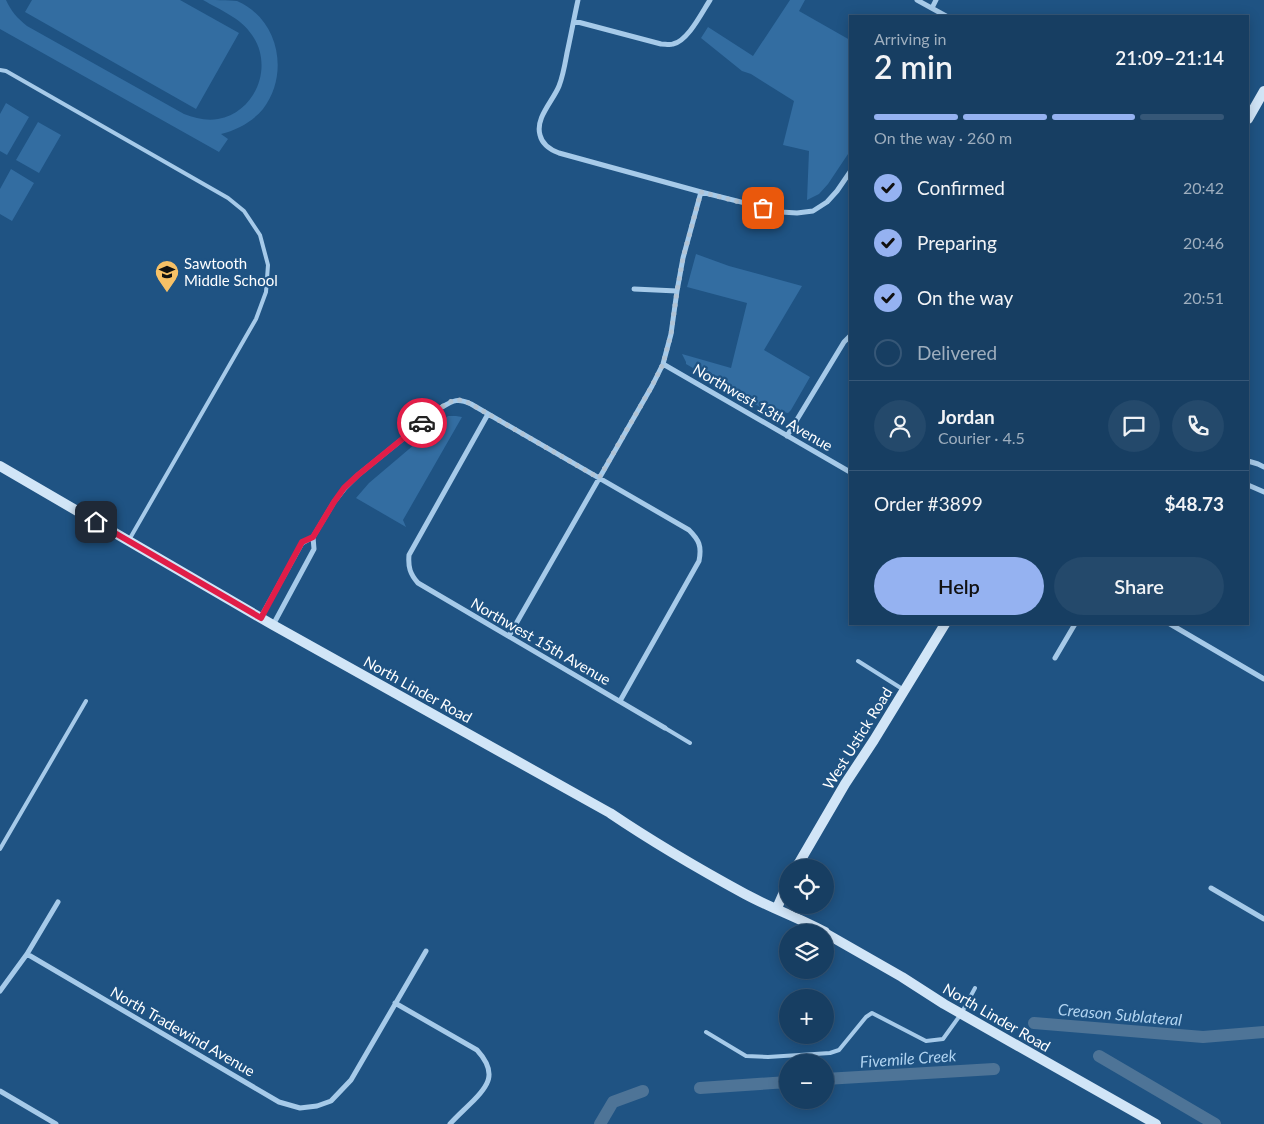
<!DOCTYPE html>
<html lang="en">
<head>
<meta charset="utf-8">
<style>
	body { margin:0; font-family:Lato,sans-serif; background:#24496b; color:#f1f3f6; height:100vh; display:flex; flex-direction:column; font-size:19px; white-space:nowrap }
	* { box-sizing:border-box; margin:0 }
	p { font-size:16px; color:#9eaebe }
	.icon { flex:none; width:28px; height:28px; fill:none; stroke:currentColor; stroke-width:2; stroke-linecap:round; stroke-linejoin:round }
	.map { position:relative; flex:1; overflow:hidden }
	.drawer { position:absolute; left:849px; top:15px; width:400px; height:610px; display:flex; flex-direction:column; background:#173e62; border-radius:0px; box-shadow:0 2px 12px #0003,0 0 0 1px #365777 }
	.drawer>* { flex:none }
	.tools { position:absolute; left:779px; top:859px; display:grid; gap:10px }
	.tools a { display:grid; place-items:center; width:55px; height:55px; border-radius:50%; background:#173e62; box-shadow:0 2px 12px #0003,0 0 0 1px #365777; font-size:25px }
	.pin { position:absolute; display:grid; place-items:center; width:42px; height:42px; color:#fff; margin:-21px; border-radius:10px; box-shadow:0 2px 8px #0006 }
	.courier { position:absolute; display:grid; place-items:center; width:50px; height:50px; margin:-25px; border:4px solid #e11d48; border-radius:50%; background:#fff; color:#222; box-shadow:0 1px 6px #0007 }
	.headline em { font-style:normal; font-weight:600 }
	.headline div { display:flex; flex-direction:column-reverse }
	.headline { display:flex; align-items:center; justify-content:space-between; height:85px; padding:0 25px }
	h1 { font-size:32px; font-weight:600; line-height:38px }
	.bar { display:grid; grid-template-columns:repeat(4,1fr); gap:8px 5px; align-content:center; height:60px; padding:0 25px }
	.bar i { height:6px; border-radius:4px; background:#365777 }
	.bar .active { background:#95b2f1 }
	.bar p { grid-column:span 4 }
	.line { display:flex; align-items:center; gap:12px; padding:0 25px; border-top:1px solid #365777 }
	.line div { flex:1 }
	.round { display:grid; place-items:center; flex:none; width:52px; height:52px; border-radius:26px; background:#24496b }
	ol { padding:0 25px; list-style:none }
	li { display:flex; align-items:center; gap:15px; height:55px }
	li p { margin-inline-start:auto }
	li .icon { padding:5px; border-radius:50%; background:#95b2f1; color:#111; stroke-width:4 }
	li:last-child { color:#9eaebe }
	li i { width:28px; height:28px; border:2px solid #365777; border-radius:50% }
	.cta { display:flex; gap:10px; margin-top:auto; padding:10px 25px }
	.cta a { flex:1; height:58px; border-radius:30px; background:#95b2f1; color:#111; font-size:20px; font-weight:600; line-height:58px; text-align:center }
	.cta a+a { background:#24496b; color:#f1f3f6 }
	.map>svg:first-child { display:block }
	.green { fill:#336da1 }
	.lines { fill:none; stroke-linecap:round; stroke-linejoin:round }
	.canal { stroke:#4e7497; stroke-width:12 }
	.lane { stroke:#a6cae9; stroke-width:4 }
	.street { stroke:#a6cae9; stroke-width:5 }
	.secondary { stroke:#d1e5f7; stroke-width:10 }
	.done { stroke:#b1c3d4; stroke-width:5; stroke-dasharray:0 9 }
	.route { stroke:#e11d48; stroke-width:6 }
	.labels { text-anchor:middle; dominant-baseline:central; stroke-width:4.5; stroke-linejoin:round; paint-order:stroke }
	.poi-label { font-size:15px; fill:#fff; stroke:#1f5383; text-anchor:start }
	.street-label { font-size:15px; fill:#fff; stroke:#1f5383 }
	.water-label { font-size:16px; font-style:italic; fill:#b1d4f1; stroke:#1f5383 }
</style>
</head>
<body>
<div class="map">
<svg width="1264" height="1124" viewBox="0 0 1264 1124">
	<rect width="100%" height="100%" fill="#1f5383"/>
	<path class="green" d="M0,0H6C11,11 17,18 27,26L184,114C195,118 206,121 218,119C256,112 274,66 252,35C241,18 220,10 203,0C212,0 229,0 237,1C279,19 290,74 263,109C252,122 237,130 221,134L228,139L219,152L0,29Z
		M32,0H180L239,33L196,109L25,12Z
		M790,0H805L799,11L850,40V151L828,184L819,194L807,200L809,151L783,145L794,101L751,74L742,71L701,38L708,27L753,56Z
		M6,103L29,117L7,155L0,151V114Z
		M38,122L61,135L39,173L16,160Z
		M11,169L34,183L12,221L0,214V189Z
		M696,254L729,266L802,286L764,350L810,377L791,410L788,413L783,412L781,416L774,415L686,364V362L682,354L731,368L747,303L687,287Z
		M448,416H456L462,417L403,520L406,527L356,498L369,483Z"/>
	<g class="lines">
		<path class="canal" d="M1034,1023L1203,1037L1264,1032
			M1099,1056L1215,1124
			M825,1079L994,1069
			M700,1088L788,1082
			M600,1124L613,1102L643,1091"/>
		<path class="lane" d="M0,70L6,71L228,198L244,211L260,235L268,265L266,292L256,319L129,540
			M858,661L904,690
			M665,728L690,743
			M0,849L86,701
			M706,1032L746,1056L768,1057L830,1053L839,1050L866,1017L872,1013L926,1041L943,1039L961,1014L975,988"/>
		<path class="street" d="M578,0C574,18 571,35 567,53C565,64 563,76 559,86C553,101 535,118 540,135C542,144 551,150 559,153L701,192L781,212L797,213L813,211L827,202L837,191L850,172
			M917,0L946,16
			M932,8L936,0
			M574,21L661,44C665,44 670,45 673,44C688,41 702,12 710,0
			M634,289L677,291
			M663,364L850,472
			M488,414L409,555C408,567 410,574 418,583L665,728
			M787,436L844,342L850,336
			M1248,461L1258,464L1264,467
			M1248,485L1264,492
			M261,617L302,543L313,537L334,502L345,488L358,475L442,407C454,400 458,398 471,404L689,530C699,540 702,546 699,561L620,701
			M1170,624L1264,679
			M273,625L314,549L313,537
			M509,636L652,386L663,364L671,334L677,291L683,258L701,192
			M1055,658L1075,624
			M1211,888L1264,919
			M27,954L279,1102L300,1108L317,1106L331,1101L351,1080L426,951
			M0,991L27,954L58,902
			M395,1003L477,1050C498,1073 489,1086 470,1104C463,1111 456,1117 450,1124
			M0,1091L56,1124"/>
		<path class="secondary" d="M1248,119L1264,91
			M0,466L273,625L610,813C653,842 699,869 745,894C771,908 799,918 825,932
			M796,868L845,784L874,740L945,624
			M777,908L788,883
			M825,933L902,977L944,1004L1156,1124"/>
	</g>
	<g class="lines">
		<path class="done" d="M422,423C430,417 446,401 456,400C461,399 467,402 471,404L599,478L652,386L663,364L671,334L677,291L683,258L701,192L763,208"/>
		<path class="route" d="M96,522L261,618L302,542L313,537L334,502L344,488L358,475L422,423"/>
	</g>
	<defs>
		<g id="school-pin" transform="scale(1.25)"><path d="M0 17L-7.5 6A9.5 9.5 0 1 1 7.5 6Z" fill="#f7c166" stroke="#1f5383"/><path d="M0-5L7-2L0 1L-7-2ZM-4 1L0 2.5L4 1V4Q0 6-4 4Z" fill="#111"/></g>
	</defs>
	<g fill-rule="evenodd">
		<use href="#school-pin" x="167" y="272"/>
	</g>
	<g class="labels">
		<g class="poi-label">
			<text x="184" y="263">Sawtooth<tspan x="184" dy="17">Middle School</tspan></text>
		</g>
		<g class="street-label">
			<text transform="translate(763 407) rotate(30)">Northwest 13th Avenue</text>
			<text transform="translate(541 641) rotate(30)">Northwest 15th Avenue</text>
			<text transform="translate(418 689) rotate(29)">North Linder Road</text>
			<text transform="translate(857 738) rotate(-58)">West Ustick Road</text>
			<text transform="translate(997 1017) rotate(30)">North Linder Road</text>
			<text transform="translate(183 1031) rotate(30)">North Tradewind Avenue</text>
		</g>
		<g class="water-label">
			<text transform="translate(1120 1014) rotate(5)">Creason Sublateral</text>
			<text transform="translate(908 1058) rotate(-4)">Fivemile Creek</text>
		</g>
	</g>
</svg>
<div class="tools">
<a><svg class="icon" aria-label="locate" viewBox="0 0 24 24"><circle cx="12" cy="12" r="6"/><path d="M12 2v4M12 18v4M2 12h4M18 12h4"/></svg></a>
<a><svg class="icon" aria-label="layers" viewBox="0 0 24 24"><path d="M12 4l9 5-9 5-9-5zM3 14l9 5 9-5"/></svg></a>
<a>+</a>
<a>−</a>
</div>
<div class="pin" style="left:763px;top:208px;background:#ea580c"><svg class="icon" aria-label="bag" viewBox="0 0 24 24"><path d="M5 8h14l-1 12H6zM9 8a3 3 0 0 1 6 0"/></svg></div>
<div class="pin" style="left:96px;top:522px;background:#1f2937"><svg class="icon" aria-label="home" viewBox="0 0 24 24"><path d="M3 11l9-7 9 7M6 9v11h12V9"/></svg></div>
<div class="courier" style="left:422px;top:423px"><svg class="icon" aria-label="car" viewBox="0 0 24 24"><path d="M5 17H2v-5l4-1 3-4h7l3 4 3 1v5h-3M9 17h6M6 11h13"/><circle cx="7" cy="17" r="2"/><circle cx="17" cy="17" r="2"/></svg></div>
<section class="drawer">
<div class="headline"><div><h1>2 min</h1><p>Arriving in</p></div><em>21:09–21:14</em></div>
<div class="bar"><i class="active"></i><i class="active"></i><i class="active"></i><i></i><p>On the way · 260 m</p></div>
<ol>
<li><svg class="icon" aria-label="check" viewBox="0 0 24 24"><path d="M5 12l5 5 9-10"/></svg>Confirmed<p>20:42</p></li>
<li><svg class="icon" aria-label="check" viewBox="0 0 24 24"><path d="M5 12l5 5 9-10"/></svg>Preparing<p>20:46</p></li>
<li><svg class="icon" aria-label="check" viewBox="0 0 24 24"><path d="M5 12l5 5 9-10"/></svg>On the way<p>20:51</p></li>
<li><i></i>Delivered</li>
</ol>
<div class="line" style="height:90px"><a class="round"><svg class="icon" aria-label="person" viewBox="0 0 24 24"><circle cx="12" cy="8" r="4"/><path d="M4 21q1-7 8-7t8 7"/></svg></a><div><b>Jordan</b><p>Courier · 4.5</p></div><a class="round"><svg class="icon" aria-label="chat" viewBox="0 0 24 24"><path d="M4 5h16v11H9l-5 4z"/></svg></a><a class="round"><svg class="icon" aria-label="phone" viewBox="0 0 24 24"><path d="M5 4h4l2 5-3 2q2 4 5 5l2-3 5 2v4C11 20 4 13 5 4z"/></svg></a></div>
<div class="line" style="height:65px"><div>Order #3899</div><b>$48.73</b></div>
<div class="cta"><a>Help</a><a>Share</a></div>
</section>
</div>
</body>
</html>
